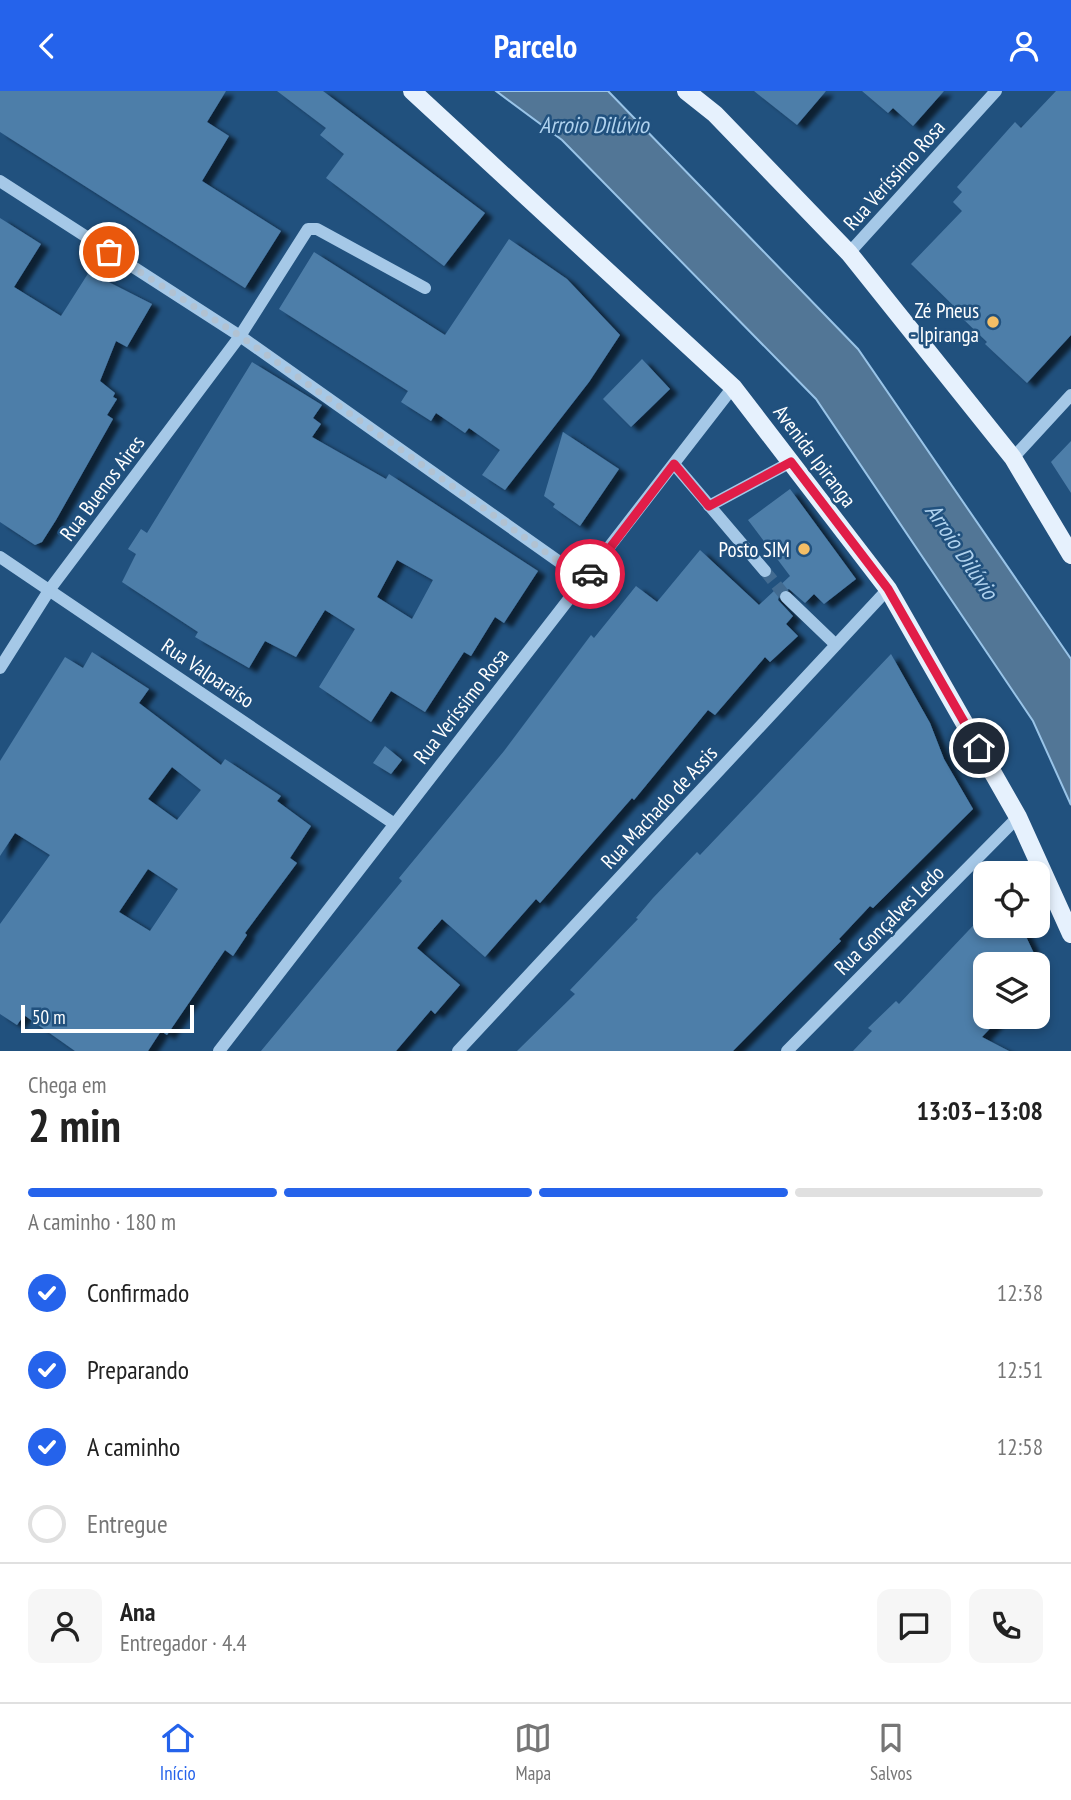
<!DOCTYPE html>
<html lang="pt">
<head>
<meta charset="utf-8">
<style>
	body { margin:0; font-family:"PT Sans Narrow",sans-serif; background:#f6f6f6; color:#222; height:100vh; display:flex; flex-direction:column; font-size:26px; white-space:nowrap }
	* { box-sizing:border-box; margin:0 }
	p { font-size:23px; color:#767676 }
	.icon { flex:none; width:38px; height:38px; fill:none; stroke:currentColor; stroke-width:2; stroke-linecap:round; stroke-linejoin:round }
	.map { position:relative; height:960px; overflow:hidden }
	.details { display:flex; flex-direction:column; background:#fff; flex:1 }
	.details>* { flex:none }
	.fabs { position:absolute; left:973px; top:770px; display:grid; gap:14px }
	.fabs a { display:grid; place-items:center; width:77px; height:77px; border-radius:14px; background:#fff; box-shadow:0 4px 10px #0003; font-size:35px }
	.scale { position:absolute; left:21px; bottom:18px; width:173px; box-sizing:border-box; padding-left:7px; border:4px solid #fff; border-top:0; font-size:19px; line-height:24px; white-space:nowrap; color:#fff; -webkit-text-stroke:5px #21517e; paint-order:stroke }
	.pin { position:absolute; display:grid; place-items:center; width:60px; height:60px; color:#fff; margin:-30px; border:4px solid #fff; border-radius:50%; box-shadow:0 2px 7px #0007 }
	.courier { position:absolute; display:grid; place-items:center; width:70px; height:70px; margin:-35px; border:5px solid #e11d48; border-radius:50%; background:#fff; color:#222; box-shadow:0 2px 9px #0007 }
	.summary em { font-style:normal; font-weight:800 }
	.summary div { display:flex; flex-direction:column-reverse }
	.summary { display:flex; align-items:center; justify-content:space-between; height:119px; padding:0 28px }
	h1 { font-size:46px; font-weight:800; line-height:52px }
	.bar { display:grid; grid-template-columns:repeat(4,1fr); gap:10px 7px; align-content:center; height:84px; padding:0 28px }
	.bar i { height:9px; border-radius:5px; background:#e0e0e0 }
	.bar .current { background:#2563eb }
	.bar p { grid-column:span 4 }
	.line { display:flex; align-items:center; gap:18px; padding:0 28px; border-top:2px solid #e0e0e0 }
	.line div { flex:1 }
	.round { display:grid; place-items:center; flex:none; width:74px; height:74px; border-radius:14px; background:#f6f6f6 }
	ol { padding:0 28px; list-style:none }
	li { display:flex; align-items:center; gap:21px; height:77px }
	li p { margin-inline-start:auto }
	li .icon { padding:7px; border-radius:50%; background:#2563eb; color:#fff; stroke-width:4 }
	li:last-child { color:#767676 }
	li i { width:38px; height:38px; border:4px solid #e0e0e0; border-radius:50% }
	header { display:flex; justify-content:space-between; align-items:center; height:91px; padding:0 28px; background:#2563eb; color:#fff; font-size:32px; font-weight:800 }
	.tab-bar { display:flex; justify-content:space-around; align-items:center; height:98px; border-top:2px solid #e0e0e0; background:#fff; font-size:19px; color:#767676 }
	.tab-bar a { display:grid; justify-items:center; gap:4px }
	.tab-bar .current { color:#2563eb }
	.map>svg:first-child { display:block }
	.water { fill:#527696; stroke:#99c4e8; stroke-width:2 }
	.building { fill:#4e7ea9; fill-rule:evenodd; filter:url(#shadow) }
	.lines { fill:none; stroke-linecap:round; stroke-linejoin:round }
	.minor-tunnel { stroke:#426b91; stroke-width:12; stroke-dasharray:12 6; stroke-linecap:butt }
	.minor { stroke:#a5c8e7; stroke-width:12 }
	.major { stroke:#e6f1fd; stroke-width:18 }
	.done { stroke:#b1c2d2; stroke-width:7; stroke-dasharray:0 12.6 }
	.route { stroke:#e11d48; stroke-width:9 }
	.poi-dot { fill:#f3be66; stroke:#21517e; stroke-width:2.5 }
	.labels { text-anchor:middle; dominant-baseline:central; stroke-width:5; stroke-linejoin:round; paint-order:stroke }
	.street-label { font-size:21px; fill:#fff; stroke:#21517e }
	.poi-label { font-size:21px; fill:#fff; stroke:#21517e; text-anchor:end }
	.water-label { font-size:23px; font-style:italic; fill:#b0d2ee; stroke:#21517e }
</style>
</head>
<body>
<header><svg class="icon" aria-label="back" viewBox="0 0 24 24"><path d="M15 5l-7 7 7 7"/></svg>Parcelo<svg class="icon" aria-label="person" viewBox="0 0 24 24"><circle cx="12" cy="8" r="4"/><path d="M4 21q1-7 8-7t8 7"/></svg></header>
<div class="map">
<svg width="1071" height="960" viewBox="0 0 1071 960">
	<defs>
		<filter id="shadow"><feDropShadow dx="8" dy="4.5" stdDeviation="2" flood-color="#0009"/></filter>
	</defs>
	<rect width="100%" height="100%" fill="#21517e"/>
	<path class="water" d="M496,0H608L858,258L1071,568V714L1033,630L816,308L562,49Z"/>
	<path class="building" d="M0,0H226L207,31L229,45L202,90L281,140L245,197L0,41Z
		M277,0H323L485,122L444,175L326,87L344,63L320,44L326,37Z
		M754,0H826L797,34Z
		M862,0H944L913,35L893,17L888,22Z
		M1056,0H1071V244L1027,292L985,253L987,251L961,226L963,224L911,173L962,120L953,111L962,101L957,96L1015,31L1021,37Z
		M0,127L41,153L14,196L61,225L89,181L152,213L127,256L116,250L100,290L115,302L113,306L117,308L107,324L113,328L56,429L42,451L35,454L0,431Z
		M509,148L567,188L620,244L589,291L505,399L482,384L500,359L469,337L465,342L436,322L431,330L401,311L408,300L279,218L314,161L445,244Z
		M642,268L670,298L631,336L603,308Z
		M252,271L322,314L313,327L321,333L312,346L386,388L389,383L538,480L504,532L495,526L471,565L464,561L425,621L391,600L371,631L319,596L355,538L325,519L296,566L265,550L249,577L195,546L198,541L122,491L136,463L128,458L141,438L147,442ZM397,469L433,489L412,528L377,506Z
		M563,341L619,378L580,435L553,416L555,413L544,405Z
		M1071,350V402L1051,371Z
		M790,398L856,488L824,513L814,503L805,512L789,498L780,500L778,509L793,525L786,533L798,545L770,571L765,566L715,624L708,619L634,709L632,707L540,812L536,808L485,866L442,828L417,857L460,894L435,923L431,919L396,960H261L402,790L399,787L504,660L591,544L594,547L636,495L657,511L700,459L759,514L790,485L748,429Z
		M92,561L149,598L139,612L221,674L225,668L281,705L277,710L311,735L290,767L297,772L245,842L247,844L233,865L225,859L167,944L161,940L148,960H75L24,924L17,934L0,923V833L50,764L15,742L0,765V670L65,566L83,577ZM172,676L201,699L177,729L148,708ZM148,778L178,798L150,840L119,821Z
		M891,563L930,632L944,668L973,718L873,817L870,815L839,848L841,850L733,960H517L575,903L570,899L638,828L636,827L653,807L697,761L700,764Z
		M385,655L402,669L391,683L373,672Z
		M985,822V835H1021L1039,873H985V926H1001L982,946L1009,960H853L872,940L868,937L896,910L899,913Z"/>
	<g class="lines">
		<path class="minor-tunnel" d="M765,480L786,506"/>
		<path class="minor" d="M0,90L240,245L585,489
			M849,162L996,0
			M1013,367L1071,304
			M674,373L765,480
			M709,415L791,371
			M0,466L393,732
			M786,506L836,554
			M0,577L50,498L240,245L308,138H317L425,197
			M219,960L733,296
			M458,960L888,498
			M787,960L1018,726"/>
		<path class="major" d="M412,0L733,296L888,498L1018,726L1071,843
			M686,0L715,23L849,162L1013,367L1071,464"/>
	</g>
	<g class="lines">
		<path class="done" d="M109,161L240,245L585,489L590,483"/>
		<path class="route" d="M590,483L674,373L709,415L791,371L888,498L979,657"/>
	</g>
	<g class="poi-dot">
		<circle cx="993" cy="231" r="7"/>
		<circle cx="804" cy="458" r="7"/>
	</g>
	<g class="labels">
		<g class="street-label">
			<text transform="translate(894 84) rotate(-48)">Rua Veríssimo Rosa</text>
			<text transform="translate(815 365) rotate(53)">Avenida Ipiranga</text>
			<text transform="translate(102 397) rotate(-53)">Rua Buenos Aires</text>
			<text transform="translate(208 582) rotate(34)">Rua Valparaíso</text>
			<text transform="translate(461 615) rotate(-52)">Rua Veríssimo Rosa</text>
			<text transform="translate(659 716) rotate(-47)">Rua Machado de Assis</text>
			<text transform="translate(889 829) rotate(-45)">Rua Gonçalves Ledo</text>
		</g>
		<g class="poi-label">
			<text x="979" y="219">Zé Pneus<tspan x="979" dy="24">- Ipiranga</tspan></text>
			<text x="790" y="458">Posto SIM</text>
		</g>
		<g class="water-label">
			<text x="594" y="33">Arroio Dilúvio</text>
			<text transform="translate(962 460) rotate(56)">Arroio Dilúvio</text>
		</g>
	</g>
</svg>
<div class="fabs">
<a><svg class="icon" aria-label="locate" viewBox="0 0 24 24"><circle cx="12" cy="12" r="6"/><path d="M12 2v4M12 18v4M2 12h4M18 12h4"/></svg></a>
<a><svg class="icon" aria-label="layers" viewBox="0 0 24 24"><path d="M12 4l9 5-9 5-9-5zM3 14l9 5 9-5"/></svg></a>
</div>
<div class="scale">50 m</div>
<div class="pin" style="left:109px;top:161px;background:#ea580c"><svg class="icon" aria-label="bag" viewBox="0 0 24 24"><path d="M5 8h14l-1 12H6zM9 8a3 3 0 0 1 6 0"/></svg></div>
<div class="pin" style="left:979px;top:657px;background:#1f2937"><svg class="icon" aria-label="home" viewBox="0 0 24 24"><path d="M3 11l9-7 9 7M6 9v11h12V9"/></svg></div>
<div class="courier" style="left:590px;top:483px"><svg class="icon" aria-label="car" viewBox="0 0 24 24"><path d="M5 17H2v-5l4-1 3-4h7l3 4 3 1v5h-3M9 17h6M6 11h13"/><circle cx="7" cy="17" r="2"/><circle cx="17" cy="17" r="2"/></svg></div>
</div>
<section class="details">
<div class="summary"><div><h1>2 min</h1><p>Chega em</p></div><em>13:03–13:08</em></div>
<div class="bar"><i class="current"></i><i class="current"></i><i class="current"></i><i></i><p>A caminho · 180 m</p></div>
<ol>
<li><svg class="icon" aria-label="check" viewBox="0 0 24 24"><path d="M5 12l5 5 9-10"/></svg>Confirmado<p>12:38</p></li>
<li><svg class="icon" aria-label="check" viewBox="0 0 24 24"><path d="M5 12l5 5 9-10"/></svg>Preparando<p>12:51</p></li>
<li><svg class="icon" aria-label="check" viewBox="0 0 24 24"><path d="M5 12l5 5 9-10"/></svg>A caminho<p>12:58</p></li>
<li><i></i>Entregue</li>
</ol>
<div class="line" style="height:126px"><a class="round"><svg class="icon" aria-label="person" viewBox="0 0 24 24"><circle cx="12" cy="8" r="4"/><path d="M4 21q1-7 8-7t8 7"/></svg></a><div><b>Ana</b><p>Entregador · 4.4</p></div><a class="round"><svg class="icon" aria-label="chat" viewBox="0 0 24 24"><path d="M4 5h16v11H9l-5 4z"/></svg></a><a class="round"><svg class="icon" aria-label="phone" viewBox="0 0 24 24"><path d="M5 4h4l2 5-3 2q2 4 5 5l2-3 5 2v4C11 20 4 13 5 4z"/></svg></a></div>
</section>
<nav class="tab-bar">
<a class="current"><svg class="icon" aria-label="home" viewBox="0 0 24 24"><path d="M3 11l9-7 9 7M6 9v11h12V9"/></svg>Início</a>
<a><svg class="icon" aria-label="map" viewBox="0 0 24 24"><path d="M3 6l6-2 6 2 6-2v14l-6 2-6-2-6 2zM9 4v14M15 6v14"/></svg>Mapa</a>
<a><svg class="icon" aria-label="saved" viewBox="0 0 24 24"><path d="M7 4h10v16l-5-4-5 4z"/></svg>Salvos</a>
</nav>
</body>
</html>
